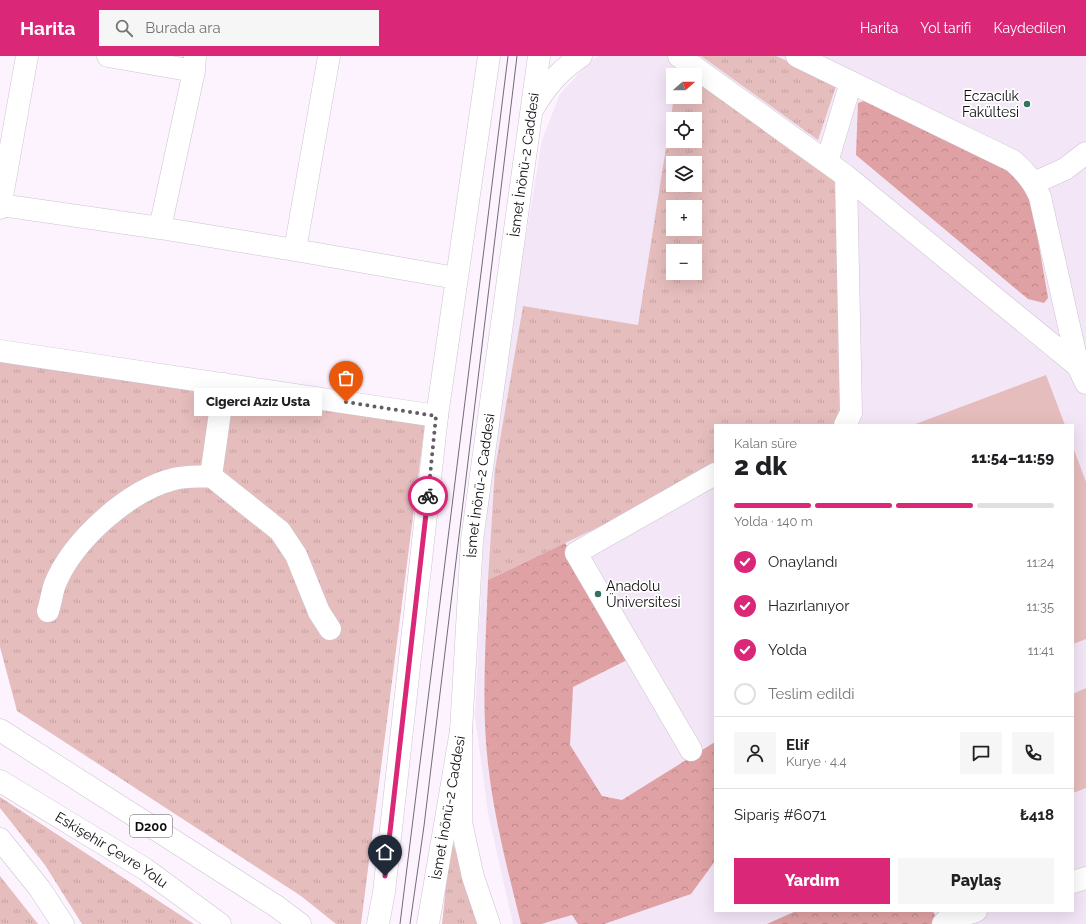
<!DOCTYPE html>
<html lang="tr">
<head>
<meta charset="utf-8">
<style>
	body { margin:0; font-family:Raleway,sans-serif; background:#f6f6f6; color:#202124; height:100vh; display:flex; flex-direction:column; font-size:15px; white-space:nowrap }
	* { box-sizing:border-box; margin:0 }
	p { font-size:13px; color:#757577 }
	.icon { flex:none; width:22px; height:22px; fill:none; stroke:currentColor; stroke-width:2; stroke-linecap:round; stroke-linejoin:round }
	.map { position:relative; flex:1; overflow:hidden }
	.panel { position:absolute; left:714px; top:368px; width:360px; height:488px; display:flex; flex-direction:column; background:#fff; border-radius:0px; box-shadow:0 4px 16px #0002 }
	.panel>* { flex:none }
	.needle { width:26px; rotate:69deg }
	.tools { position:absolute; left:666px; top:12px; display:grid; gap:8px }
	.tools a { display:grid; place-items:center; width:36px; height:36px; border-radius:0px; background:#fff; box-shadow:0 4px 16px #0002; font-size:20px }
	.pin { position:absolute; display:grid; place-items:center; width:34px; height:34px; color:#fff; margin:-41px -17px; border-radius:50% 50% 50% 0; rotate:-45deg; box-shadow:0 0 4px #0007 }
	.pin .icon { rotate:45deg }
	.courier { position:absolute; display:grid; place-items:center; width:40px; height:40px; margin:-20px; border:3px solid #db2777; border-radius:50%; background:#fff; color:#222; box-shadow:0 1px 5px #0007 }
	.bubble { position:absolute; height:28px; border-radius:0px; background:#fff; box-shadow:0 4px 16px #0002; font-size:13px; font-weight:800; line-height:28px; text-align:center }
	.overview em { font-style:normal; font-weight:800 }
	.overview div { display:flex; flex-direction:column-reverse }
	.overview { display:flex; align-items:center; justify-content:space-between; height:68px; padding:0 20px }
	h1 { font-size:26px; font-weight:800; line-height:30px }
	.bar { display:grid; grid-template-columns:repeat(4,1fr); gap:6px 4px; align-content:center; height:48px; padding:0 20px }
	.bar i { height:5px; border-radius:3px; background:#e0e0e0 }
	.bar .selected { background:#db2777 }
	.bar p { grid-column:span 4 }
	.line { display:flex; align-items:center; gap:10px; padding:0 20px; border-top:1px solid #e0e0e0 }
	.line div { flex:1 }
	.round { display:grid; place-items:center; flex:none; width:42px; height:42px; border-radius:0px; background:#f6f6f6 }
	ol { padding:0 20px; list-style:none }
	li { display:flex; align-items:center; gap:12px; height:44px }
	li p { margin-inline-start:auto }
	li .icon { padding:4px; border-radius:50%; background:#db2777; color:#fff; stroke-width:4 }
	li:last-child { color:#757577 }
	li i { width:22px; height:22px; border:2px solid #e0e0e0; border-radius:50% }
	.primary-button { display:flex; gap:8px; margin-top:auto; padding:8px 20px }
	.primary-button a { flex:1; height:46px; border-radius:0px; background:#db2777; color:#fff; font-size:16px; font-weight:800; line-height:46px; text-align:center }
	.primary-button a+a { background:#f6f6f6; color:#202124 }
	header { display:flex; align-items:center; gap:24px; box-sizing:border-box; height:56px; padding:0 20px; background:#db2777; color:#fff }
	header strong { font-size:19px }
	nav { display:flex; gap:22px; margin-inline-start:auto; font-size:14px }
	.search { width:280px; height:36px; background:#f6f6f6; display:flex; align-items:center; gap:10px; box-sizing:border-box; padding:0 14px; border-radius:0px; color:#757577; font-size:15px }
	.map>svg:first-child { display:block }
	.built { fill:#f3e6f7; fill-rule:evenodd }
	.grass { fill:url(#grass-tufts); fill-rule:evenodd }
	.forest { fill:url(#forest-crowns) }
	.garden { fill:#e6bdbd }
	.lines { fill:none; stroke-linecap:round; stroke-linejoin:round }
	.street-casing { stroke:#ccc3ce; stroke-width:23 }
	.secondary-casing { stroke:#ccc3ce; stroke-width:23 }
	.primary-casing { stroke:#ccc3ce; stroke-width:23 }
	.highway-casing { stroke:#ccc3ce; stroke-width:23 }
	.street { stroke:#fff; stroke-width:22 }
	.secondary { stroke:#fff; stroke-width:22 }
	.primary { stroke:#fff; stroke-width:22 }
	.highway { stroke:#fff; stroke-width:22 }
	.tram { stroke:#716b73; stroke-width:1 }
	.done { stroke:#625d64; stroke-width:4; stroke-dasharray:0 7.2 }
	.route { stroke:#db2777; stroke-width:5 }
	.poi-dot { fill:#347361; stroke:#fff; stroke-width:1.5 }
	.labels { text-anchor:middle; dominant-baseline:central; stroke-width:3.5; stroke-linejoin:round; paint-order:stroke }
	.shield { fill:#fff; stroke:#575558; stroke-width:1 }
	.shield-label { font-size:13px; font-weight:bold; fill:#0f0c10 }
	.poi-label { font-size:14px; fill:#0f0c10; stroke:#fff; text-anchor:end }
	.street-label { font-size:14px; fill:#0f0c10; stroke:#fff }
</style>
</head>
<body>
<header>
<strong>Harita</strong>
<div class="search"><svg class="icon" aria-label="search" viewBox="0 0 24 24"><circle cx="10" cy="10" r="6"/><path d="M15 15l6 6"/></svg>Burada ara</div>
<nav><a>Harita</a><a>Yol tarifi</a><a>Kaydedilen</a></nav>
</header>
<div class="map">
<svg width="1086" height="868" viewBox="0 0 1086 868">
	<defs>
		<pattern id="grass-tufts" width="24" height="20" patternUnits="userSpaceOnUse"><rect width="24" height="20" fill="#e6bdbd"/><path d="M3 7l-1-3M5 7V3M7 7l1-3M15 17l-1-3M17 17v-4M19 17l1-3" fill="none" stroke="#c4a1a1"/></pattern>
		<pattern id="forest-crowns" width="20" height="18" patternUnits="userSpaceOnUse"><rect width="20" height="18" fill="#dfa1a3"/><path d="M2 6a3 3 0 1 1 6 0M12 15a3 3 0 1 1 6 0" fill="none" stroke="#be898b"/></pattern>
	</defs>
	<rect width="100%" height="100%" fill="#fcf3ff"/>
	<path class="built" d="M599,0H1086V868H513L488,757L475,660L487,415L542,84L560,38L591,4ZM673,19H695V41H673ZM673,63H695V85H673ZM673,107H695V129H673ZM673,151H695V173H673ZM673,195H695V217H673ZM715,369H1073V855H715Z"/>
	<path class="grass" d="M701,0H776L837,27L818,84Z
		M695,22L838,124L845,351L835,369H715V415L488,524L495,413L523,250L638,269L674,41H695ZM673,63H695V85H673ZM673,107H695V129H673ZM673,151H695V173H673ZM673,195H695V217H673Z
		M0,302L425,367L361,868H336L301,840L17,655L0,591Z
		M0,741L194,868H82L45,809L0,752Z
		M451,781L481,868H442Z
		M0,820L38,868H0Z"/>
	<path class="forest" d="M872,42L1002,104L1029,132L1048,242L1044,247L1028,243L856,99L858,47Z
		M565,487L631,602L573,631L570,689L602,740L622,744L715,686V805L691,838L604,868H578L572,859L541,868H521C508,815 494,762 488,708C481,647 486,585 488,524Z
		M796,855H933L939,868H767Z"/>
	<path class="garden" d="M1046,319L1065,369H913Z
		M1073,391L1086,426V583L1073,588Z
		M1086,632V732L1073,737V638Z"/>
	<g class="lines">
		<g class="street-casing">
			<path id="street" d="M108,0L194,15
				M679,0L846,120L1078,310
				M797,0L1013,105C1026,116 1034,126 1040,141L1078,310L1086,327
				M532,54C546,30 558,16 581,0
				M827,106L851,26
				M1034,127L1065,113L1086,97
				M0,149L160,172L194,15L195,0
				M160,172L295,194L329,0
				M295,194L456,222
				M0,295L437,360
				M224,328L211,420L280,475L296,499L319,556L330,573
				M845,369L851,357L846,120
				M48,555C51,546 52,536 55,528C73,484 129,434 174,423C186,420 199,421 211,420
				M691,694L576,497L715,418
				M1073,826L1086,822
				M943,868L947,864L976,855"/>
		</g>
		<g class="secondary-casing">
			<path id="secondary" d="M0,152L27,0"/>
		</g>
		<g class="primary-casing">
			<g id="primary">
				<path d="M378,868L384,836L437,360L489,0"/>
				<path id="s1" d="M428,868L461,675L472,484L539,0"/>
			</g>
		</g>
		<g class="highway-casing">
			<g id="highway">
				<path d="M0,674L276,850L300,868"/>
				<path d="M461,675V766L473,821L489,868"/>
				<path id="s2" d="M0,725L145,813L220,868"/>
				<path d="M0,783L40,833L63,868"/>
			</g>
		</g>
		<use href="#street" class="street"/>
		<use href="#secondary" class="secondary"/>
		<use href="#primary" class="primary"/>
		<use href="#highway" class="highway"/>
		<path class="tram" d="M400,868L508,0
			M410,868L424,770L517,0"/>
	</g>
	<g class="lines">
		<path class="done" d="M346,346L436,360L428,440"/>
		<path class="route" d="M385,820L428,440"/>
	</g>
	<g class="poi-dot">
		<circle cx="1027" cy="48" r="4"/>
		<circle cx="598" cy="538" r="4"/>
	</g>
	<g class="labels">
		<rect class="shield" x="130" y="759" width="42" height="22" rx="3"/>
		<g class="shield-label">
			<text x="151" y="770">D200</text>
		</g>
		<g class="poi-label">
			<text x="1019" y="40">Eczacılık<tspan x="1019" dy="16">Fakültesi</tspan></text>
			<text x="606" y="530" text-anchor="start">Anadolu<tspan x="606" dy="16">Üniversitesi</tspan></text>
		</g>
		<g class="street-label">
			<text stroke="none"><textPath href="#s1" startOffset="766">İsmet İnönü-2 Caddesi</textPath></text>
			<text stroke="none"><textPath href="#s1" startOffset="442">İsmet İnönü-2 Caddesi</textPath></text>
			<text stroke="none"><textPath href="#s1" startOffset="118">İsmet İnönü-2 Caddesi</textPath></text>
			<text stroke="none"><textPath href="#s2" startOffset="131">Eskişehir Çevre Yolu</textPath></text>
		</g>
	</g>
</svg>
<div class="tools">
<a><svg class="needle" viewBox="-14 -14 28 28"><path d="M0-13l5 13h-10z" fill="#e53935"/><path d="M0 13l5-13h-10z" fill="#757577"/></svg></a>
<a><svg class="icon" aria-label="locate" viewBox="0 0 24 24"><circle cx="12" cy="12" r="6"/><path d="M12 2v4M12 18v4M2 12h4M18 12h4"/></svg></a>
<a><svg class="icon" aria-label="layers" viewBox="0 0 24 24"><path d="M12 4l9 5-9 5-9-5zM3 14l9 5 9-5"/></svg></a>
<a>+</a>
<a>−</a>
</div>
<div class="pin" style="left:346px;top:346px;background:#ea580c"><svg class="icon" aria-label="bag" viewBox="0 0 24 24"><path d="M5 8h14l-1 12H6zM9 8a3 3 0 0 1 6 0"/></svg></div>
<div class="pin" style="left:385px;top:820px;background:#1f2937"><svg class="icon" aria-label="home" viewBox="0 0 24 24"><path d="M3 11l9-7 9 7M6 9v11h12V9"/></svg></div>
<div class="courier" style="left:428px;top:440px"><svg class="icon" aria-label="bike" viewBox="0 0 24 24"><circle cx="6" cy="16" r="4"/><circle cx="18" cy="16" r="4"/><path d="M6 16l4-8h5l3 8M10 8l3 8H6M13 5h3"/></svg></div>
<div class="bubble" style="left:194px;top:332px;width:128px">Cigerci Aziz Usta</div>
<section class="panel">
<div class="overview"><div><h1>2 dk</h1><p>Kalan süre</p></div><em>11:54–11:59</em></div>
<div class="bar"><i class="selected"></i><i class="selected"></i><i class="selected"></i><i></i><p>Yolda · 140 m</p></div>
<ol>
<li><svg class="icon" aria-label="check" viewBox="0 0 24 24"><path d="M5 12l5 5 9-10"/></svg>Onaylandı<p>11:24</p></li>
<li><svg class="icon" aria-label="check" viewBox="0 0 24 24"><path d="M5 12l5 5 9-10"/></svg>Hazırlanıyor<p>11:35</p></li>
<li><svg class="icon" aria-label="check" viewBox="0 0 24 24"><path d="M5 12l5 5 9-10"/></svg>Yolda<p>11:41</p></li>
<li><i></i>Teslim edildi</li>
</ol>
<div class="line" style="height:72px"><a class="round"><svg class="icon" aria-label="person" viewBox="0 0 24 24"><circle cx="12" cy="8" r="4"/><path d="M4 21q1-7 8-7t8 7"/></svg></a><div><b>Elif</b><p>Kurye · 4.4</p></div><a class="round"><svg class="icon" aria-label="chat" viewBox="0 0 24 24"><path d="M4 5h16v11H9l-5 4z"/></svg></a><a class="round"><svg class="icon" aria-label="phone" viewBox="0 0 24 24"><path d="M5 4h4l2 5-3 2q2 4 5 5l2-3 5 2v4C11 20 4 13 5 4z"/></svg></a></div>
<div class="line" style="height:52px"><div>Sipariş #6071</div><b>₺418</b></div>
<div class="primary-button"><a>Yardım</a><a>Paylaş</a></div>
</section>
</div>
</body>
</html>
